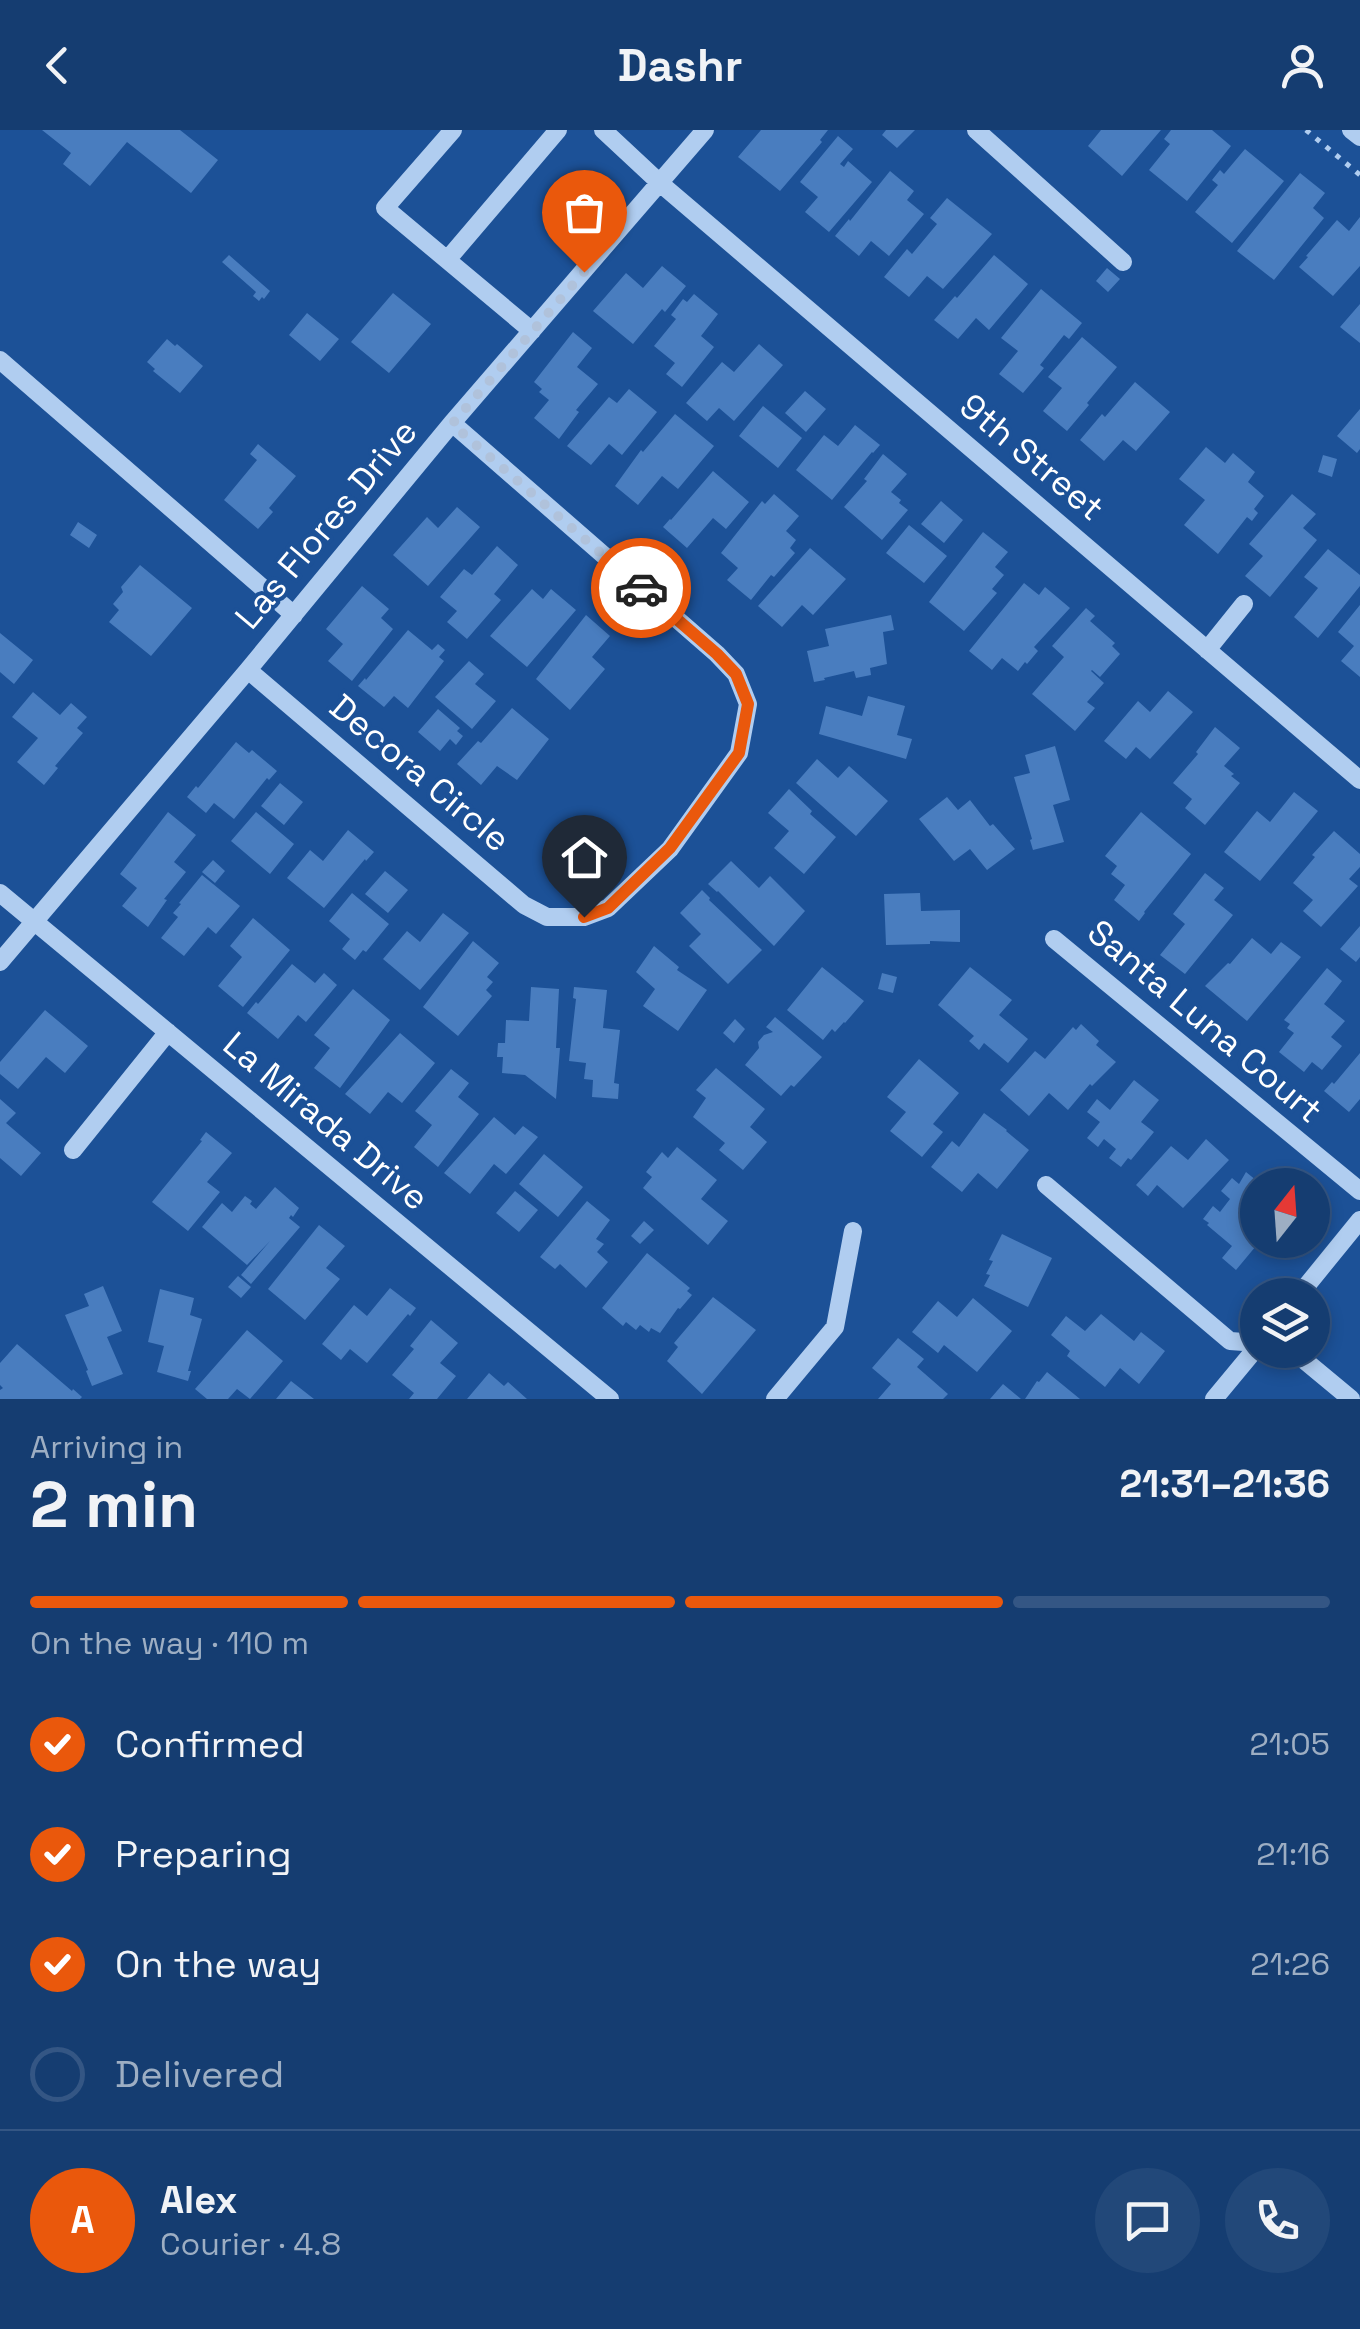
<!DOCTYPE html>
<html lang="en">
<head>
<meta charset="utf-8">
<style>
	body { margin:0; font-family:"Space Grotesk",sans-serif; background:#224879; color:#f1f3f6; height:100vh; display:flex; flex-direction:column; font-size:38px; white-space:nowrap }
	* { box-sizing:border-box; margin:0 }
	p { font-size:32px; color:#9daec3 }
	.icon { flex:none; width:55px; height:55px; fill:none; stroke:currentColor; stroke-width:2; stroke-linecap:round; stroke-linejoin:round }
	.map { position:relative; height:1269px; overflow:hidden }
	.drawer { display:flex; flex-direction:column; background:#153d71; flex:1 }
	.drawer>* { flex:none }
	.needle { width:65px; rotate:17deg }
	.tools { position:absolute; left:1240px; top:1038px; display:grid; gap:20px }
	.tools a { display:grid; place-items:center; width:90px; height:90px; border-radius:50%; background:#153d71; box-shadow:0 5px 15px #0003,0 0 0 2px #345684; font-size:50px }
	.pin { position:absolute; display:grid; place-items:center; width:85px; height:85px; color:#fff; margin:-102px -42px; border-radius:50% 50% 50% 0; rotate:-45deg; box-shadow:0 0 10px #0007 }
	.pin .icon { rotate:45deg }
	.courier { position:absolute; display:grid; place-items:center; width:100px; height:100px; margin:-50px; border:8px solid #ea580c; border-radius:50%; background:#fff; color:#222; box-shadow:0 2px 12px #0007 }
	.summary em { font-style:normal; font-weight:800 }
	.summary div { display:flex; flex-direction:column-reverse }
	.summary { display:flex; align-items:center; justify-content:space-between; height:170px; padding:0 30px }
	h1 { font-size:65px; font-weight:800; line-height:75px }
	.bar { display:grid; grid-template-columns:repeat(4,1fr); gap:15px 10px; align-content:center; height:120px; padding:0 30px }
	.bar i { height:12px; border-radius:8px; background:#345684 }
	.bar .current { background:#ea580c }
	.bar p { grid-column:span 4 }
	.line { display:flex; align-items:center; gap:25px; padding:0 30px; border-top:2px solid #345684 }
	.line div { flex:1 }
	.round { display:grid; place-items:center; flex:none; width:105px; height:105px; border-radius:52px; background:#224879 }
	ol { padding:0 30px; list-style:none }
	li { display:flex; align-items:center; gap:30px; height:110px }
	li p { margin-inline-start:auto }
	li .icon { padding:10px; border-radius:50%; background:#ea580c; color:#fff; stroke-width:4 }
	li:last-child { color:#9daec3 }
	li i { width:55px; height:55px; border:5px solid #345684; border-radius:50% }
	header { display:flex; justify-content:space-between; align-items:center; height:130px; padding:0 30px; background:#153d71; font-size:45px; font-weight:800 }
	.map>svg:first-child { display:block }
	.building { fill:#497dbf }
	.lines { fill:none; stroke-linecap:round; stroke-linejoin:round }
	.path { stroke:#b0cdf0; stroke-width:5; stroke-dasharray:5 8; stroke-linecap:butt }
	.minor { stroke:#b0cdf0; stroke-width:18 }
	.done { stroke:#b0c2db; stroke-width:10; stroke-dasharray:0 18 }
	.route { stroke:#ea580c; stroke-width:12 }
	.labels { text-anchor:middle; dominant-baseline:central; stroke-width:8; stroke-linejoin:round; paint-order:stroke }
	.street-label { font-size:35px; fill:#fff; stroke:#1c5197 }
</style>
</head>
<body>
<header><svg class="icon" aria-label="back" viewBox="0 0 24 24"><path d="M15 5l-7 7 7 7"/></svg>Dashr<svg class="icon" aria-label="person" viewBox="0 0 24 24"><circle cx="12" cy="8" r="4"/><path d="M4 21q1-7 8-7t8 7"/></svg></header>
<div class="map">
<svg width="1360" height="1269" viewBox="0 0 1360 1269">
	<rect width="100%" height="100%" fill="#1c5197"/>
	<path class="building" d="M42,0H180L218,30L191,63L127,12L90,56L63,34L71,23Z
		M761,0H828L820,10L822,12L780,61L738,27Z
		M886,0H915L897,18L882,5Z
		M1101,0H1161L1122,46L1088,16Z
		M1171,0H1212L1231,16L1187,71L1149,40L1170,14L1164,9Z
		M838,6L853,19L840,34L844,37L848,31L872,52L829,102L805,82L818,67L800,52Z
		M1245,19L1284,51L1232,113L1195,82L1218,55L1212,50L1220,40L1224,44Z
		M890,41L914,61L907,70L924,84L889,126L871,111L859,126L835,106L849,89L850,91Z
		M1300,43L1325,63L1313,78L1324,88L1274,150L1237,121Z
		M947,68L992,104L943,159L927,146L909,167L884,147L907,119L912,124L937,94L930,88Z
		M1360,87V136L1333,166L1299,137L1308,127L1306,126L1337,90L1349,101Z
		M229,125L270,161L264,169L262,167L259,171L253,166L256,162L222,132Z
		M994,125L1028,154L989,200L976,188L958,209L934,190L955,166L957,168Z
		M662,136L686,156L665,182L662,179L633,214L593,181L626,143L643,158Z
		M1107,138L1120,149L1108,162L1096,151Z
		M1041,159L1082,193L1069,209L1064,205L1040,235L1044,238L1023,263L999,244L1018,221L1001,208Z
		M393,163L431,194L389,243L351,212Z
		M694,164L718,184L701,206L714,217L682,257L666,244L675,233L654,216L676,189L671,185L683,169L687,172Z
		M1360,174V213L1340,197Z
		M307,183L339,209L320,231L289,205Z
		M573,202L592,218L577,237L598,254L576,280L579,282L559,309L534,288L549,270L539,262L542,259L534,252Z
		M1082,207L1117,237L1087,273L1089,275L1067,301L1043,281L1062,258L1048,247Z
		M167,209L175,216L177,214L203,236L180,263L153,241L155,239L147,232Z
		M759,214L783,235L734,291L719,278L707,291L686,273L722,232L734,242Z
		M1135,252L1170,282L1136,321L1123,310L1104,331L1080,310L1102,284L1105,287Z
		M629,259L657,282L622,325L609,314L591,335L567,316L609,267L617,273Z
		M805,261L826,279L806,302L785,283Z
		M763,276L802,308L778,338L739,306Z
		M1360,279V319L1357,323L1337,306Z
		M675,284L714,316L678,359L662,346L638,375L615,356L641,320L643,322Z
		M855,295L880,315L873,323L872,322L832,370L796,340L824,305L838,316Z
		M258,314L296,346L269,378L273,382L258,399L224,370L257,330L250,324Z
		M1206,317L1225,333L1233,323L1255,342L1248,352L1264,366L1254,379L1258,383L1252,391L1247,387L1218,424L1184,395L1205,370L1179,349Z
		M883,324L907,344L891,362L901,370L899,373L908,380L882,410L844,377L867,351L864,349Z
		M1323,325L1337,329L1332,347L1318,342Z
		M713,341L749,372L726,399L713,388L687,418L663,397L670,389L671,390Z
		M774,364L799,386L786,401L796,410L790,418L795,423L774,447L771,445L751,470L727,450L738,438L721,423L762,371L765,374Z
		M1292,364L1316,384L1303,398L1317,410L1270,467L1245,446L1263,426L1249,414Z
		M941,371L963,390L944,413L921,394Z
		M457,377L480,397L428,456L393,425L427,387L438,398Z
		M78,392L97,405L89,418L70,405Z
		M909,395L947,426L924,453L886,423Z
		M983,402L1008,422L995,437L1004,445L992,459L997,463L964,501L929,472Z
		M497,416L518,435L494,464L501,470L467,509L447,492L457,481L440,467L464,439L472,445Z
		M810,418L846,449L813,485L802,475L782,497L758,476Z
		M1328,419L1360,445V456L1318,508L1294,487L1318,458L1304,447Z
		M140,435L192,478L151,526L109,492L119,480L113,474L123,462L121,457Z
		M1024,453L1039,465L1045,457L1070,478L1034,517L1038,521L1027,534L1025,532L1018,541L1002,528L992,540L969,521Z
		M362,456L389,479L381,488L393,499L352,551L328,531L343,514L326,499Z
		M532,459L543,469L551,459L576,480L527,537L490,506Z
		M1360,475V547L1341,531L1354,516L1338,502Z
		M1086,478L1095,486L1090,491L1115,513L1112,516L1120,524L1100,547L1092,540L1091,541L1104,553L1087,572L1095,578L1075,601L1032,564L1064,527L1052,516Z
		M586,485L610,506L592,527L605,539L570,580L536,549Z
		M891,485L894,500L883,502L887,534L870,538L871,545L856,548L854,541L824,548L825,550L814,552L807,521L829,516L825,499Z
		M408,500L432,520L438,514L445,520L439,527L444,531L408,578L394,566L384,577L358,556L365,548L366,550Z
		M0,503L33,530L14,554L0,542Z
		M469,531L484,544L475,554L496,571L472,599L435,567Z
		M1168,561L1193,582L1150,629L1136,617L1126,629L1104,611L1138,571L1150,582Z
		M33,562L60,585L71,573L87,587L77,598L83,603L55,636L58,638L44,655L17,632L38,608L12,587Z
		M868,566L905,576L897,605L912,609L906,629L819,604L826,576L862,586Z
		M512,578L549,609L517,650L497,636L481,655L457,634L478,611L481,613Z
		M438,579L460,598L457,601L463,606L456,615L450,609L440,621L418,602Z
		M1215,597L1240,618L1224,636L1234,644L1231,646L1240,653L1205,695L1185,678L1192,669L1173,653L1198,624L1196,622Z
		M236,612L249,623L252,620L277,641L269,650L267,648L234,689L214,673L206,683L187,667L196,656L198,658Z
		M1055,616L1070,670L1053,675L1064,712L1033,720L1030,710L1032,709L1014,647L1030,643L1025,625Z
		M817,629L838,648L849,636L888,671L856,706L796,653Z
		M280,653L303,672L284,695L261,676Z
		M789,659L812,681L810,684L836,707L804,744L774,718L789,701L768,683Z
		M1294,662L1318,681L1260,751L1224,722L1257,681L1270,692Z
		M947,667L958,680L970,670L990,696L993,694L1015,719L987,740L970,719L954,731L919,689Z
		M168,682L196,705L174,732L186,742L164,769L167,770L148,797L122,776L137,758L120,744Z
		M256,682L294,714L270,744L231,711Z
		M1141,682L1191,724L1144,782L1145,783L1139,791L1114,770L1125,755L1111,744L1117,736L1105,726Z
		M348,700L374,722L366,731L365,729L324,778L287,748L310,720L323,731Z
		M1334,701L1360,724V737L1349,749L1358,756L1321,797L1303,781L1313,770L1293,753L1315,727L1312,725Z
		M213,730L225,741L215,753L202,742Z
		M731,731L759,758L770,746L805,781L774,816L718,761L717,762L708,754Z
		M385,741L408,760L388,783L365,764Z
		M1205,743L1224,758L1214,770L1233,785L1185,844L1160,825L1185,794L1173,784Z
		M202,745L240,776L216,804L208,797L184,826L161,808L178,787L173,783L181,774L179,773Z
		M702,760L710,768L709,770L762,820L728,854L689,816L701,804L680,783Z
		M352,763L389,794L366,822L363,820L355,830L342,819L350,809L329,791Z
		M920,763L921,781L960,780V812L930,811V814L886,815L884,764Z
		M443,783L469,803L420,860L383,829L407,801L420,812Z
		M253,788L290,820L243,877L218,856L242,827L230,816Z
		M1360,796V827L1356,832L1340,819Z
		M1252,808L1271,824L1281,812L1301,827L1247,891L1205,856L1228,833L1230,834Z
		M473,811L499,833L487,847L493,852L486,860L492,866L458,906L423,877Z
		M654,816L679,837L677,840L707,860L678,901L643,876L655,859L636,842Z
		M292,834L315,853L324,843L337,855L306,892L298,885L278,909L247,883L256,872L258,874Z
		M822,837L864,871L845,893L844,892L835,902L832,899L823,910L787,880Z
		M970,837L1012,870L999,885L1028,909L1008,933L984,913L979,920L969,911L974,906L938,875Z
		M1327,838L1342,851L1324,874L1345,891L1331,907L1342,916L1322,940L1312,932L1304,942L1279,922L1294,903L1287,898L1290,894L1284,890Z
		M882,843L897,847L893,863L878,859Z
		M531,857L559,859L556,918H560L556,969L525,945L502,943L503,927H497L498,913H505L506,890L529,891Z
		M574,857L607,860L603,898L620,900L614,953L619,954L618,969L592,967L593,950L584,949L586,933L569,931L576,869L573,868Z
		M353,859L390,890L340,958L314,938L330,918L314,905Z
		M45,880L88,916L65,943L46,927L18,959L0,944V932Z
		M775,887L822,927L794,957L791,955L781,966L745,935L759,918L758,912L764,905L773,902L766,897Z
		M735,889L745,899L734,913L723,903Z
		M1081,894L1099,911L1096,915L1116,932L1092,956L1090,954L1068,980L1049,963L1029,986L1000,960L1035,921L1045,929L1073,897L1076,900Z
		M400,903L435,933L402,973L388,962L370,984L345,964Z
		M1360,923V969L1349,982L1324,961L1332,952L1334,954Z
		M919,929L959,963L933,994L943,1002L922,1027L890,1001L906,982L887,967Z
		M716,938L765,979L750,997L767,1012L743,1040L719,1020L725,1013L693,987L706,968L696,960Z
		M451,939L469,953L458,967L479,984L438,1037L414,1017L432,995L415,981Z
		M1134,950L1159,970L1141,992L1154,1002L1131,1030L1128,1028L1121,1037L1109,1028L1116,1019L1104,1009L1098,1017L1087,1008L1100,992L1087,982L1097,969L1110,980Z
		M0,969L16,983L6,993L41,1023L21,1046L0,1028Z
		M984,983L1007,1000L1006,1001L1029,1020L997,1059L978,1043L962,1062L931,1037L952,1011L959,1017Z
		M494,987L515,1005L523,996L538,1007L506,1044L494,1034L470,1064L444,1043Z
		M206,1002L232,1023L207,1052L220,1062L188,1101L152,1072L202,1011L200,1010Z
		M1206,1009L1229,1030L1183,1078L1157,1055L1148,1066L1136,1055L1171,1016L1188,1030Z
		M677,1017L717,1050L701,1069L728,1091L708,1115L643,1058L652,1047L646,1042L662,1022L668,1028Z
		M544,1024L583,1057L558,1087L519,1054Z
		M1246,1042L1262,1055H1258L1256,1080L1258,1110H1261L1236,1140L1222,1128L1232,1116L1207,1095L1209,1093L1203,1089L1213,1076L1220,1082L1230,1069L1221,1061L1232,1048L1239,1054Z
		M275,1057L299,1078L293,1087L291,1085L289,1088L300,1097L251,1154L241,1145L270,1111L247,1135L202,1097L222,1073L232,1082L245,1066L252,1071L250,1074L256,1079Z
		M515,1061L538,1080L519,1102L496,1083Z
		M587,1071L610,1090L596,1109L604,1114L597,1122L608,1132L586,1158L560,1134L555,1139L540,1127Z
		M644,1091L654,1100L640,1114L631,1106Z
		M319,1095L345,1116L326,1138L340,1149L305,1190L268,1159Z
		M1002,1104L1052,1128L1028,1177L984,1156L990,1145L986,1144L993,1131L989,1130Z
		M647,1123L690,1158L687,1161L692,1165L680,1179L678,1178L660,1203L651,1198L649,1202L640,1195L636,1200L626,1192L623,1196L602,1178Z
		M238,1146L251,1157L241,1168L228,1157Z
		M103,1156L122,1201L107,1207L123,1244L92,1256L86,1241L88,1240L65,1185L89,1176L84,1164Z
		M390,1158L416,1178L410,1186L408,1184L367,1233L350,1219L341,1230L322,1214L354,1175L367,1186Z
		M160,1159L194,1168L190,1185L202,1189L188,1241H191L188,1251L157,1242L164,1216L148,1212Z
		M713,1167L756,1200L702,1264L667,1231L678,1217L674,1213Z
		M973,1168L1012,1201L977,1242L944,1215L938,1223L912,1202L938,1171L957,1187Z
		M1101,1184L1134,1211L1141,1202L1165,1221L1139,1254L1120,1238L1105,1257L1067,1226L1070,1221L1051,1205L1066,1186L1085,1201Z
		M431,1190L458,1213L440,1233L456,1246L437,1269H409L414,1263L392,1245L414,1219L410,1216Z
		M247,1200L283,1231L250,1269L237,1259L228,1269H207L195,1259Z
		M898,1208L924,1229L917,1237L948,1264L943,1269H878L891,1254L872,1238Z
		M17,1214L72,1261L73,1259L82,1267L80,1269H0V1260L3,1258L0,1255V1233Z
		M1047,1242L1080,1269H1025L1037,1251L1039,1252Z
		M489,1243L504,1256L508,1252L527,1269H467Z
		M291,1251L314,1269H276Z
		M1003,1254L1021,1269H990Z"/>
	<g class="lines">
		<path class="path" d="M1306,0L1360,45"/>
		<path class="minor" d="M453,0L385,78L532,201
			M603,0L661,54L1360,650
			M976,0L1123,132
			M1351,0L1360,7
			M447,130L558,0
			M0,230L294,485
			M1207,520L1244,474
			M248,540L524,775L547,787H584L608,778L670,719L739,623L748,574L736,544L717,524L452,293
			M0,763L610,1269
			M1054,809L1360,1061
			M0,832L248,540L452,293L705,0
			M73,1020L168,902
			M1046,1055L1230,1211L1258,1213
			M1299,1165L1360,1090
			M1292,1220L1351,1269
			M775,1269L835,1197L853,1101
			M1214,1269L1258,1216"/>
	</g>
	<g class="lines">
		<path class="done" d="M584,142L452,294L641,458"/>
		<path class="route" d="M584,787L608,778L670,718L739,623L748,574L736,544L717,524L641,458"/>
	</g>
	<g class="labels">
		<g class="street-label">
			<text transform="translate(1032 327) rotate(40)">9th Street</text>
			<text transform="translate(326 394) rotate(-50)">Las Flores Drive</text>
			<text transform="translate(420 643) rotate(40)">Decora Circle</text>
			<text transform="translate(1205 891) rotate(40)">Santa Luna Court</text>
			<text transform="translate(326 991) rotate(40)">La Mirada Drive</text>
		</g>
	</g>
</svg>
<div class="tools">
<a><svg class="needle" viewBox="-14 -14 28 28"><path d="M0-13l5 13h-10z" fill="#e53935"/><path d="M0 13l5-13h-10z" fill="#9daec3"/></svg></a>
<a><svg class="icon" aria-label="layers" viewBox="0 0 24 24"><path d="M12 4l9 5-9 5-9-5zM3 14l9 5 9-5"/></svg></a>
</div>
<div class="pin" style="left:584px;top:142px;background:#ea580c"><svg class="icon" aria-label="bag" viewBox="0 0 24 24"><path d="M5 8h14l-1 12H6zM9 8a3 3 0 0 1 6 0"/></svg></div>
<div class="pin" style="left:584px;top:787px;background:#1f2937"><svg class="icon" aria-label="home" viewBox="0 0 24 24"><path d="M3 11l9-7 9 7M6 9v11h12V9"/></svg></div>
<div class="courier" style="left:641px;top:458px"><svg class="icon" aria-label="car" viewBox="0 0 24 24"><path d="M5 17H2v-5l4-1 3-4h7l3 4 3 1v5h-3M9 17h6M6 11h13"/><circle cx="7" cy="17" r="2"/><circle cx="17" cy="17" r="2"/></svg></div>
</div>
<section class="drawer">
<div class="summary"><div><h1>2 min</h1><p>Arriving in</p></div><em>21:31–21:36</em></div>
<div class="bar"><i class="current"></i><i class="current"></i><i class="current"></i><i></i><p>On the way · 110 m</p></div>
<ol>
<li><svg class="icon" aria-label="check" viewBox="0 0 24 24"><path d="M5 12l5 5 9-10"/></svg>Confirmed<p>21:05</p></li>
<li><svg class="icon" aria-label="check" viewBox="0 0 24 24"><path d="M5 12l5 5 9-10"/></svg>Preparing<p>21:16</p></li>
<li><svg class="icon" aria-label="check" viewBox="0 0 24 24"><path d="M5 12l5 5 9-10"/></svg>On the way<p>21:26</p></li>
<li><i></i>Delivered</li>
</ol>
<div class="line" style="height:180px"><b class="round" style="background:#ea580c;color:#fff">A</b><div><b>Alex</b><p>Courier · 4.8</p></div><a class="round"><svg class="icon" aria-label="chat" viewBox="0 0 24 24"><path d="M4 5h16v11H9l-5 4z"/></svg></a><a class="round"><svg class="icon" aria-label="phone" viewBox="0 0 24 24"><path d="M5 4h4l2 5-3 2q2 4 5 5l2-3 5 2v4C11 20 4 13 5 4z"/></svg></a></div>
</section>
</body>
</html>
